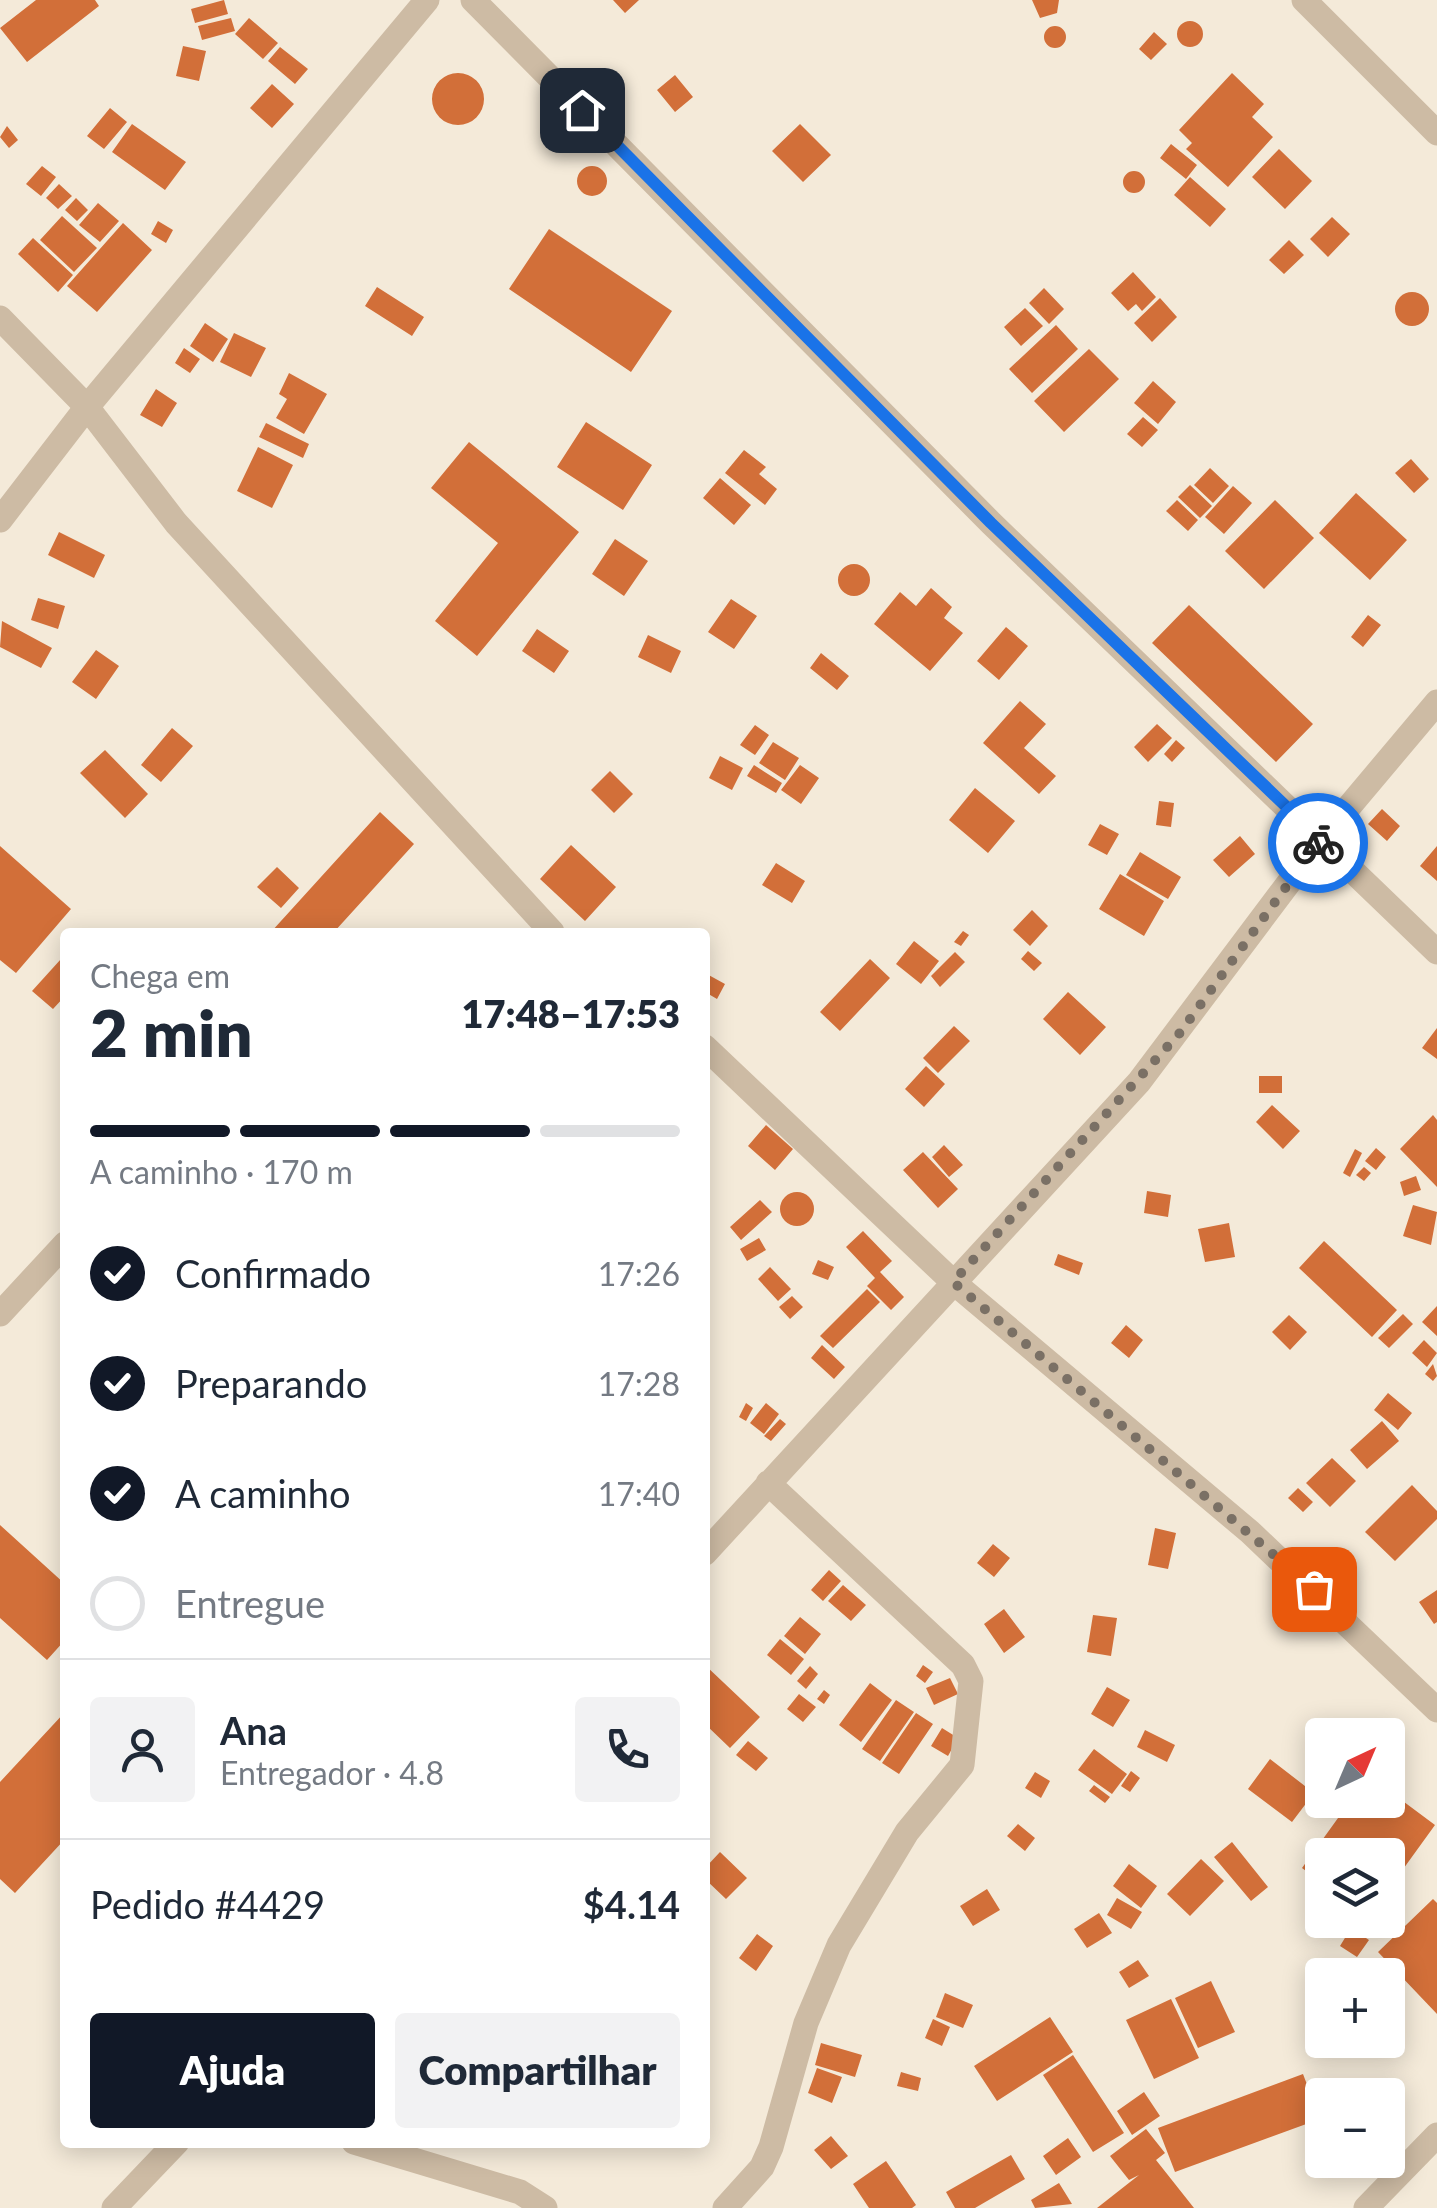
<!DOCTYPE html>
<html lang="pt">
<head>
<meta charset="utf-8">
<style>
	body { margin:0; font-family:Lato,sans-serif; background:#f2f2f3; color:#1f2937; height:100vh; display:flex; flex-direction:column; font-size:38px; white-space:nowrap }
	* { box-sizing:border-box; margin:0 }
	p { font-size:32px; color:#747a83 }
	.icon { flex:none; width:55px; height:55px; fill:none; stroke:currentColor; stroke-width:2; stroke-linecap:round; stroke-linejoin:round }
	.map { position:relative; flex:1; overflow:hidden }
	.drawer { position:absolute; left:60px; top:928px; width:650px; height:1220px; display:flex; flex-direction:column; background:#fff; border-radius:10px; box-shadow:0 5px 25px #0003 }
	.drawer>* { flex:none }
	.needle { width:65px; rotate:44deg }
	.controls { position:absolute; left:1305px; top:1718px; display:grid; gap:20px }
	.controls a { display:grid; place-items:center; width:100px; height:100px; border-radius:10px; background:#fff; box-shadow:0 5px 25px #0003; font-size:50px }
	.pin { position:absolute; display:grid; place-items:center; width:85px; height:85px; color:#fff; margin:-42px; border-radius:20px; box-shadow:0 5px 15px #0006 }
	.courier { position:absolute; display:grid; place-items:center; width:100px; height:100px; margin:-50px; border:8px solid #1a73e8; border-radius:50%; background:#fff; color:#222; box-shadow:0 2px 12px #0007 }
	.overview em { font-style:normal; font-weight:800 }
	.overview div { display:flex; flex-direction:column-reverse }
	.overview { display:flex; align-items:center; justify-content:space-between; height:170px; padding:0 30px }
	h1 { font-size:65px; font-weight:800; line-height:75px }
	.bar { display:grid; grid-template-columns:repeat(4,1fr); gap:15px 10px; align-content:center; height:120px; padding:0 30px }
	.bar i { height:12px; border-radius:8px; background:#e0e1e3 }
	.bar .selected { background:#111827 }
	.bar p { grid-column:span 4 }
	.line { display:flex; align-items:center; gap:25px; padding:0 30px; border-top:2px solid #e0e1e3 }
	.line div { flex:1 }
	.round { display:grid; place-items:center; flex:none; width:105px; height:105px; border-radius:10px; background:#f2f2f3 }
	ol { padding:0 30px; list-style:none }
	li { display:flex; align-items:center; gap:30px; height:110px }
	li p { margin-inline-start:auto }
	li .icon { padding:10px; border-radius:50%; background:#111827; color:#fff; stroke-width:4 }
	li:last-child { color:#747a83 }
	li i { width:55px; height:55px; border:5px solid #e0e1e3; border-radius:50% }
	.cta { display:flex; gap:20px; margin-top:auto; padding:20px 30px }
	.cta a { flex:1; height:115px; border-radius:10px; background:#111827; color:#fff; font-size:40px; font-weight:800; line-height:115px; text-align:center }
	.cta a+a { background:#f2f2f3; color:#1f2937 }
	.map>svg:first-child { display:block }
	.building { fill:#d26f39 }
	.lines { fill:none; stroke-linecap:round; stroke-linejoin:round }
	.street { stroke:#cdbba4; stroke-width:25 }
	.done { stroke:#7a7065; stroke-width:10; stroke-dasharray:0 18 }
	.route { stroke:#1a73e8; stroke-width:12 }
</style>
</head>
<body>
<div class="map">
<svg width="1437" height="2208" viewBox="0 0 1437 2208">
	<rect width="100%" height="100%" fill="#f4ead9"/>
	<path class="building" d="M36,0H95L99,6L27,62L0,28Z
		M224,0L228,14L195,23L191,9Z
		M613,0H639L625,13Z
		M1032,0H1059L1057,13L1040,18Z
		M231,18L235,31L202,40L198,26Z
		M249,18L278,43L263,59L235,34Z
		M1177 34a13 13 0 1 1 26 0a13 13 0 1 1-26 0Z
		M1044 37a11 11 0 1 1 22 0a11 11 0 1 1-22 0Z
		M1154,32L1167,44L1151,60L1139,49Z
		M183,46L206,51L199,81L176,76Z
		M280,47L308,69L295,84L268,61Z
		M1232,73L1264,104L1252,117L1273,137L1228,187L1186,149L1192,143L1179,130Z
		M432 99a26 26 0 1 1 52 0a26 26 0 1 1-52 0Z
		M675,75L693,97L675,112L657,90Z
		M272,84L294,104L272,128L250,108Z
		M110,108L127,122L104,149L87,136Z
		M132,124L186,162L165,190L112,152Z
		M800,124L831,155L803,182L772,151Z
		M7,126L18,140L9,148L0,137Z
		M1171,144L1197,165L1186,179L1160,158Z
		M1279,149L1312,181L1285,209L1252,177Z
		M577 181a15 15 0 1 1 30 0a15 15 0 1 1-30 0Z
		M42,166L56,177L41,196L26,184Z
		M1123 182a11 11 0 1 1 22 0a11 11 0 1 1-22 0Z
		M1190,177L1226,209L1210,227L1174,195Z
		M59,184L72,196L58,209L46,198Z
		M76,198L88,210L77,221L65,210Z
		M98,203L119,221L100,242L79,225Z
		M62,216L97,248L74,272L40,240Z
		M1332,217L1350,234L1328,257L1310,239Z
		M158,221L173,230L166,243L151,234Z
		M123,223L152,250L97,312L67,286Z
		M549,229L672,311L631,372L509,289Z
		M33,238L73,275L58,292L18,254Z
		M1289,240L1304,255L1284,274L1269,260Z
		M1133,272L1156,297L1142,311L1136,304L1128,311L1111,293Z
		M377,287L424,317L412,336L365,306Z
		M1044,288L1064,309L1049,324L1029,303Z
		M1395 309a17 17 0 1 1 34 0a17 17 0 1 1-34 0Z
		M1160,298L1177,317L1152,342L1134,323Z
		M1025,308L1043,326L1021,346L1004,327Z
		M205,323L228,339L213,362L190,346Z
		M1056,325L1078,349L1032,393L1009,369Z
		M234,333L266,348L251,377L220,362Z
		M184,348L200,359L190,373L175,363Z
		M1089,349L1119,379L1064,432L1034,401Z
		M289,373L327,394L304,434L276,418L287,399L279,394Z
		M1153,381L1176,402L1158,424L1134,403Z
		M156,389L177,403L162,427L140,415Z
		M1143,417L1158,430L1142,447L1127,434Z
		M586,422L652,465L623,510L557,467Z
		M266,423L309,444L303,458L259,437Z
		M469,442L579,532L477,656L435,621L498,543L431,488Z
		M258,447L293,465L272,508L237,491Z
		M744,450L766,467L759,474L777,489L765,505L725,473Z
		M1411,459L1429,479L1414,493L1395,473Z
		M1210,468L1229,486L1213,503L1194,485Z
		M720,478L751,505L734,525L703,498Z
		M1190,485L1212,506L1200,518L1178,497Z
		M1233,486L1252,503L1224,534L1205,517Z
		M1356,493L1407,540L1370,580L1319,533Z
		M1177,500L1198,520L1188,531L1166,511Z
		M1275,500L1314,538L1264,589L1225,551Z
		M59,532L105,555L94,578L48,555Z
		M615,539L648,561L624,596L592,574Z
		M838 580a16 16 0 1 1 32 0a16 16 0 1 1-32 0Z
		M931,588L952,607L944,618L963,633L930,671L874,624L900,592L916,606Z
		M38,598L65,606L58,629L31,620Z
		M731,599L757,616L734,649L708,632Z
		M1189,605L1313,724L1276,762L1152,643Z
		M1368,615L1381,625L1363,647L1351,637Z
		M2,621L52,648L41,668L0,647Z
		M1006,627L1028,646L999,680L977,661Z
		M537,629L569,651L554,673L522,651Z
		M648,635L681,651L671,673L638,657Z
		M96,650L119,666L96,699L72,682Z
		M821,653L849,676L837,690L810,668Z
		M1020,701L1046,724L1024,748L1056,776L1039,794L983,743Z
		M1157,724L1172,738L1148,762L1134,747Z
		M755,725L769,735L755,755L740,745Z
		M172,728L193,746L161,782L141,765Z
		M1176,740L1185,748L1172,762L1164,754Z
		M773,742L799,758L785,780L759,763Z
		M105,750L148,794L125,818L80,773Z
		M720,756L743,768L732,790L709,778Z
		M754,765L782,783L776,793L747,776Z
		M800,765L819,778L801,804L781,790Z
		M610,771L633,794L614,813L591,790Z
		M975,788L1015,821L988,853L949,820Z
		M1159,801L1174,803L1171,827L1156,825Z
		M1382,809L1400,826L1387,841L1368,824Z
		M380,812L414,844L334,932H271Z
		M1100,824L1119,834L1107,855L1088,845Z
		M1240,836L1255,854L1229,877L1213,860Z
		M571,845L616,887L585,921L540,879Z
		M0,846L71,909L16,973L0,960Z
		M1437,846V881L1420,866Z
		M1140,852L1181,877L1168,899L1126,875Z
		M776,863L805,881L792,903L762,885Z
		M277,867L299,888L281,908L257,887Z
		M1120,874L1164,901L1144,936L1099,909Z
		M1032,910L1048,926L1030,946L1013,930Z
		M963,931L969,935L961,946L954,942Z
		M914,941L939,961L921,984L896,964Z
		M1028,951L1042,963L1034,971L1021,959Z
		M955,952L965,962L940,987L931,976Z
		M61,959L65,962V996L53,1009L32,991Z
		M870,959L890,978L840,1031L820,1012Z
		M705,973L725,984L717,999L705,992Z
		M1068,992L1106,1027L1080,1055L1043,1019Z
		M954,1026L970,1041L938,1073L923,1058Z
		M1437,1028V1059L1422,1048Z
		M926,1066L945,1084L924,1107L905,1089Z
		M1259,1076H1282V1093H1259Z
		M1272,1105L1300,1131L1283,1149L1256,1122Z
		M1433,1115L1437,1120V1187L1400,1149Z
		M766,1125L793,1149L775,1170L748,1146Z
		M944,1145L963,1165L949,1177L932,1157Z
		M1376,1148L1386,1157L1376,1170L1365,1161Z
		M1355,1149L1362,1153L1350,1177L1343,1173Z
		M923,1152L958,1189L938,1208L903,1170Z
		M1364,1167L1371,1173L1364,1181L1356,1175Z
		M1416,1176L1421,1190L1404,1196L1400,1182Z
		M1147,1191L1171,1195L1168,1217L1144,1213Z
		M780 1209a17 17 0 1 1 34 0a17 17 0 1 1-34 0Z
		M760,1200L772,1212L741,1240L730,1227Z
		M1413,1205L1437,1212L1431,1245L1403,1236Z
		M1229,1223L1235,1257L1205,1262L1198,1229Z
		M863,1231L892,1261L880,1272L904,1297L891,1310L867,1286L875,1278L846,1247Z
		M759,1238L766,1250L747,1261L740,1249Z
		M1324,1241L1397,1310L1372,1337L1299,1268Z
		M1058,1254L1083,1263L1079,1275L1054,1265Z
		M818,1260L834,1267L828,1280L812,1274Z
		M770,1267L791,1289L778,1301L758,1279Z
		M867,1289L880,1302L833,1348L820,1336Z
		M792,1296L803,1307L790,1319L779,1307Z
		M1437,1306V1336L1422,1322Z
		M1403,1314L1413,1324L1389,1348L1378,1338Z
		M1289,1315L1307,1332L1290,1350L1272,1332Z
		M1126,1325L1143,1340L1129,1358L1111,1343Z
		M1424,1340L1437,1353L1427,1367L1412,1353Z
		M822,1345L845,1367L834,1379L811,1358Z
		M1433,1364L1437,1376L1433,1381L1425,1374Z
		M1388,1393L1412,1413L1398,1430L1374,1410Z
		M746,1403L753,1408L746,1421L739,1417Z
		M766,1403L779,1414L764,1434L750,1423Z
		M780,1419L786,1424L771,1441L764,1436Z
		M1382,1421L1399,1441L1367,1469L1350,1450Z
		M1332,1458L1356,1481L1330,1507L1306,1483Z
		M1412,1485L1437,1511V1519L1395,1561L1365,1532Z
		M1298,1488L1313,1502L1303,1512L1288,1498Z
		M0,1525L65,1584V1640L47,1660L0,1618Z
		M1155,1528L1176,1533L1168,1569L1148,1565Z
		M993,1544L1010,1558L994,1577L977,1563Z
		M829,1570L841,1581L823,1601L811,1590Z
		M843,1585L866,1605L851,1621L828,1601Z
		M1437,1590V1622L1434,1624L1419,1602Z
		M1004,1609L1025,1637L1004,1653L984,1624Z
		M1093,1615L1117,1618L1111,1656L1087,1652Z
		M800,1617L821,1634L805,1654L784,1636Z
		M780,1639L804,1659L791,1675L767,1655Z
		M705,1665L760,1717L730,1748L705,1724Z
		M923,1665L933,1672L925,1683L916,1676Z
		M810,1666L818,1674L806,1689L797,1681Z
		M950,1678L958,1694L934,1705L926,1688Z
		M870,1683L892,1700L861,1742L839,1725Z
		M1107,1687L1130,1700L1113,1727L1091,1714Z
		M824,1690L830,1695L824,1704L817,1699Z
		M799,1694L816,1707L803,1722L787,1709Z
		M896,1700L914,1712L880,1761L862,1749Z
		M65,1712V1839L15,1893L0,1879V1782Z
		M916,1713L933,1724L899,1774L882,1763Z
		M942,1728L958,1738L948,1756L931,1746Z
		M1145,1730L1175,1745L1167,1762L1137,1747Z
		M748,1741L768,1758L756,1771L736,1755Z
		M1094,1749L1127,1774L1112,1794L1078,1770Z
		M1270,1759L1314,1793L1292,1822L1248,1789Z
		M1131,1771L1140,1778L1130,1792L1121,1786Z
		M1035,1772L1050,1781L1041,1798L1025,1788Z
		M1094,1785L1110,1797L1105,1803L1089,1791Z
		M1388,1790L1435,1825L1388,1890V1855H1322V1883L1302,1868L1351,1800H1388Z
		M1018,1824L1035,1838L1025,1851L1007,1836Z
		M1232,1842L1268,1887L1251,1901L1214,1857Z
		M720,1852L747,1878L726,1899L705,1879V1868Z
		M1201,1859L1224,1881L1190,1916L1167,1894Z
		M1129,1864L1157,1886L1141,1908L1113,1886Z
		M987,1889L1000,1910L973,1926L960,1906Z
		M1117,1898L1142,1912L1131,1929L1107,1915Z
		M1433,1899L1437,1903V2014L1378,1952Z
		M1099,1913L1112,1933L1087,1948L1074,1929Z
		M1351,1928L1369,1940L1357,1957L1340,1946Z
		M757,1934L773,1946L756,1971L739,1958Z
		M1138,1960L1149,1976L1129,1988L1119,1972Z
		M1211,1981L1235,2032L1198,2048L1175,1998Z
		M945,1993L973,2005L963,2028L936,2017Z
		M1171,1999L1199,2058L1154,2079L1126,2020Z
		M1050,2017L1073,2052L997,2101L974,2066Z
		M933,2019L950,2027L942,2046L925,2038Z
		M821,2043L862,2055L855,2077L815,2065Z
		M1073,2055L1124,2133L1093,2152L1043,2075Z
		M817,2068L842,2077L832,2103L808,2093Z
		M901,2072L921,2078L918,2091L897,2086Z
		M1303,2074L1320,2119L1175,2172L1158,2128Z
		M1144,2092L1160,2116L1132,2135L1117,2111Z
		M1146,2129L1165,2153L1156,2160L1194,2208H1097L1139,2175L1129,2180L1110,2156Z
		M831,2136L848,2156L831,2169L814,2150Z
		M1068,2138L1081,2157L1056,2175L1043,2156Z
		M1011,2155L1025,2179L975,2208H955L946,2192Z
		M886,2161L916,2205L912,2208H869L853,2184Z
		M1059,2183L1072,2204L1035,2208L1031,2200Z"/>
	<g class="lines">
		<path class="street" d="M473,0L991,523L1437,952
			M1304,0L1437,133
			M0,318L87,407L176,523L552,932
			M0,520L87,407L427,0
			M705,1047L953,1282L1250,1532L1437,1710
			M0,1314L65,1244
			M705,1553L1139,1082L1321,840L1437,702
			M354,2142L520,2192L545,2208
			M114,2208L177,2142
			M725,2208L762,2167L771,2147L806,2023L839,1945L907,1832L962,1765L971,1681L963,1665L768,1483
			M1366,2208L1437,2135"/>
	</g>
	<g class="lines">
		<path class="done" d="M1314,1589L953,1282L1179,1034L1318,843"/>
		<path class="route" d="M582,110L991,523L1321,840L1318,843"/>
	</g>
</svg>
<div class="controls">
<a><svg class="needle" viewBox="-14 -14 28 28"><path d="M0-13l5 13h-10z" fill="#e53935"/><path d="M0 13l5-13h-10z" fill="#747a83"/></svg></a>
<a><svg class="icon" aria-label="layers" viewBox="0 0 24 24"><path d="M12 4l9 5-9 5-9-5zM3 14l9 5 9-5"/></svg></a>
<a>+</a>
<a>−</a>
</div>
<div class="pin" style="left:1314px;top:1589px;background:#ea580c"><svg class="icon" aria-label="bag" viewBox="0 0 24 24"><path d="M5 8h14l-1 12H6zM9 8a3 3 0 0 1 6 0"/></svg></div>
<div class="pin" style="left:582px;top:110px;background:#1f2937"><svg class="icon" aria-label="home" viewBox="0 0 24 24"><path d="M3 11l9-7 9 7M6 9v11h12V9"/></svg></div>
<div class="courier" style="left:1318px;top:843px"><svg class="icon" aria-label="bike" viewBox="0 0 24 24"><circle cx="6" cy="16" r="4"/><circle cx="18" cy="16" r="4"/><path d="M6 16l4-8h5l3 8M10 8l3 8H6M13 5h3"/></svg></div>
<section class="drawer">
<div class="overview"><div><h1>2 min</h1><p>Chega em</p></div><em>17:48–17:53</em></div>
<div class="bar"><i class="selected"></i><i class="selected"></i><i class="selected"></i><i></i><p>A caminho · 170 m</p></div>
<ol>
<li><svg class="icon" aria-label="check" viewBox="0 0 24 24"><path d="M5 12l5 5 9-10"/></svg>Confirmado<p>17:26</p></li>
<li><svg class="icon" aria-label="check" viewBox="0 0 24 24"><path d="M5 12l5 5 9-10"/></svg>Preparando<p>17:28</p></li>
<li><svg class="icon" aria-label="check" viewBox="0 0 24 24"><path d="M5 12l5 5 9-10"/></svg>A caminho<p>17:40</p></li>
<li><i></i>Entregue</li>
</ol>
<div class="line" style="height:180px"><a class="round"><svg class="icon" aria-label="person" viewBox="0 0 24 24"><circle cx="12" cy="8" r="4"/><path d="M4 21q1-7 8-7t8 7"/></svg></a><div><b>Ana</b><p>Entregador · 4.8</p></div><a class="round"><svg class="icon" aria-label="phone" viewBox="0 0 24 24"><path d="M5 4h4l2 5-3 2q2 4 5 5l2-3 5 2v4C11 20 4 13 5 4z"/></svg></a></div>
<div class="line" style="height:130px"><div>Pedido #4429</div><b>$4.14</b></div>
<div class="cta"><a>Ajuda</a><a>Compartilhar</a></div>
</section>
</div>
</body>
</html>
